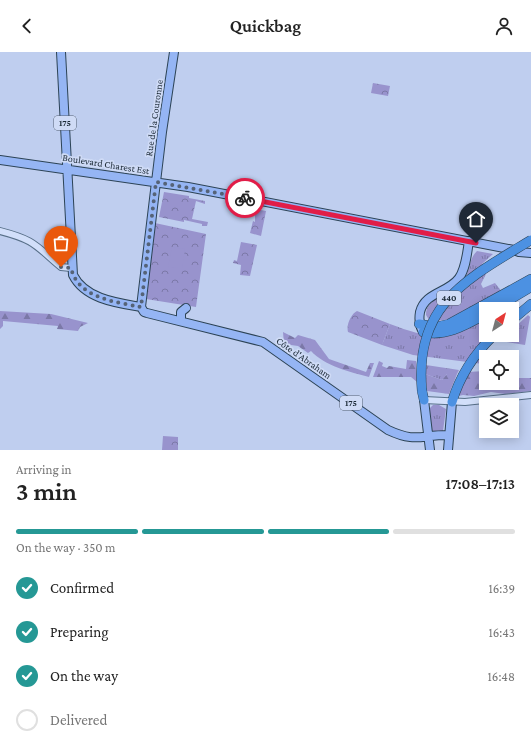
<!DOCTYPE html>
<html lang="en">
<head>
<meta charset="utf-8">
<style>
	body { margin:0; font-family:"Crimson Pro",serif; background:#f2f2f2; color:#222; height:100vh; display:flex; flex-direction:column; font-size:15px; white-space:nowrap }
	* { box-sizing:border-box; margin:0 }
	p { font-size:13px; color:#767676 }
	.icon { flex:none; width:22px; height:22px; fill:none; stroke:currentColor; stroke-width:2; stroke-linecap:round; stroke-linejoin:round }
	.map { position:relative; height:398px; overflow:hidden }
	.side { display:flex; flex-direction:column; background:#fff; flex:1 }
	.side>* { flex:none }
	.needle { width:26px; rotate:36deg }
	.fabs { position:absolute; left:479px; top:250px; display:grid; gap:8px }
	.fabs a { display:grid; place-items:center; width:40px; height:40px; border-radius:0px; background:#fff; box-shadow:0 2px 10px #0003; font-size:20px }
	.pin { position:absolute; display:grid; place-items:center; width:34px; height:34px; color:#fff; margin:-41px -17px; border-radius:50% 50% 50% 0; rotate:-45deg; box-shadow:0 0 4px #0007 }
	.pin .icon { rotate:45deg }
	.courier { position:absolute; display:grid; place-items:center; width:40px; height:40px; margin:-20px; border:3px solid #e11d48; border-radius:50%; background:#fff; color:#222; box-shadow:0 1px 5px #0007 }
	.headline em { font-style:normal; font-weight:600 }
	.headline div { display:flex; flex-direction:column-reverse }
	.headline { display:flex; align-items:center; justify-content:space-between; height:68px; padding:0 16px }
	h1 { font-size:26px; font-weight:600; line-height:30px }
	.bar { display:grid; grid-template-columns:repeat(4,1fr); gap:6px 4px; align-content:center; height:48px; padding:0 16px }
	.bar i { height:5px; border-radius:3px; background:#e0e0e0 }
	.bar .on { background:#259895 }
	.bar p { grid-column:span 4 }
	ol { padding:0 16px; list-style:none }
	li { display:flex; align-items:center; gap:12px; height:44px }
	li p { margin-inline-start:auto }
	li .icon { padding:4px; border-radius:50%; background:#259895; color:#fff; stroke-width:4 }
	li:last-child { color:#767676 }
	li i { width:22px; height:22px; border:2px solid #e0e0e0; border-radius:50% }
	header { display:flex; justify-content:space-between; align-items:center; height:52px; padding:0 16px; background:#fff; font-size:18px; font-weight:600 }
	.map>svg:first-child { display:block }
	.grass { fill:url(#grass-tufts) }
	.forest { fill:url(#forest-firs) }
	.park { fill:url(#park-crowns) }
	.garden { fill:#9893cd }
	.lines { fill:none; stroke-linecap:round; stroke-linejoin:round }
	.minor-casing { stroke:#576f88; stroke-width:8 }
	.major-casing { stroke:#2c4355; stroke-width:10 }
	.highway-casing { stroke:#2c4355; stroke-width:10 }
	.minor { stroke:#d2dffa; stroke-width:6 }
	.major { stroke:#95b5f4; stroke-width:8 }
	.highway { stroke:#4c91e2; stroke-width:9 }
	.highway-bridge-casing { stroke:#2c4355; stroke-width:10; stroke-linecap:butt }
	.highway-bridge { stroke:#4c91e2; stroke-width:9 }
	.done { stroke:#556377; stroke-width:4; stroke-dasharray:0 7.2 }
	.route { stroke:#e11d48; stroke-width:5 }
	.labels { text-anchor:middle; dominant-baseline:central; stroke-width:3.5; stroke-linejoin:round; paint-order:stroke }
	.shield { fill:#cfdbf6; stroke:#525f70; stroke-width:1 }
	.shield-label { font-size:9px; font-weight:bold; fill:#1c2a37 }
	.street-label { font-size:10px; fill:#1c2a37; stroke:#cfdbf6 }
</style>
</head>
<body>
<header><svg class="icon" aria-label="back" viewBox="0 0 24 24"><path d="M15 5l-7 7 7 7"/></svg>Quickbag<svg class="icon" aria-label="person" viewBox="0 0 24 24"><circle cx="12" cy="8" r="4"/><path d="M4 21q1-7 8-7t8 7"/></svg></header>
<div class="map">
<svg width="531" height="398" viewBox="0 0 531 398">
	<defs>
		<pattern id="grass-tufts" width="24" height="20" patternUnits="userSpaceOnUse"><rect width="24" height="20" fill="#9893cd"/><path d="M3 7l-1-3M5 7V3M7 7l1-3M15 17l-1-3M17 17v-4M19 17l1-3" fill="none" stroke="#7b78a7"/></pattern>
		<pattern id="forest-firs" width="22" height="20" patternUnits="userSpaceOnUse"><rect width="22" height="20" fill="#9893cd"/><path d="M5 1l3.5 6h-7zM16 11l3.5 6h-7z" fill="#7b78a7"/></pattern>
		<pattern id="park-crowns" width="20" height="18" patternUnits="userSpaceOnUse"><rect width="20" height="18" fill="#9893cd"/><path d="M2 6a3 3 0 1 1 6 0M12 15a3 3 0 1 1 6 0" fill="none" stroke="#7b78a7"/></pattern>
	</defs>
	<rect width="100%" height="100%" fill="#bfceef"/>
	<path class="grass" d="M477,199L493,202L482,212L486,222L481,232L483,236L495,231L502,240C481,251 452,273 429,268L426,263C426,245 451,242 463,229C471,220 468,207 477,199Z
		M528,263L530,265L525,293L500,289L507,283H512V278Z
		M486,266L485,281L493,290L484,301L483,312L413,303L382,293L390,272C432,288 447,288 486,266Z
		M426,313L459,318L457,322H447L442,328L425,322Z
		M433,353H439L446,357L443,379H432L429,357Z"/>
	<path class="forest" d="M0,259L51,262L88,271L80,275L78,279L57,277L58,274L3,269V274L0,277Z
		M283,280L295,286L298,283L315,288L329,307L366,320L370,311H374L369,325C350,320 325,314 311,299L308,301L298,294L284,292Z
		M407,308L416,309L417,330L411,325H373L379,309L383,311L382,314L387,316L389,314L406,317Z
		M486,319V331H512V319L513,326H531V339L505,342L491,340L474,344L463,343L454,345L467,320Z
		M425,322L442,328L447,322H457L449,342L427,339Z"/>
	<path class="park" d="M373,31L390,34L388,44L371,41Z
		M164,140L189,144V146L205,149V152L196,149L192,167L208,170L207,174H202V172L184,168V170L159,165Z
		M255,157L266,159L261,184L250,181L253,169L255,170Z
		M155,171L206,182L196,255L146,247L144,240Z
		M241,190L257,193L250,224L240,223L241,213L233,211L234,208L237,209Z
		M357,259L390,272L382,293L348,280C346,273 351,262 357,259Z
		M163,384L178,385V398H162Z"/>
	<path class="garden" d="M172,195L185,197L182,218L178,216L168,215Z"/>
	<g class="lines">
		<g class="minor-casing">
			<path id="minor" d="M0,179C35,188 35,193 61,215L71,216
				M424,348L465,350L531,343"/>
		</g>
		<g class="major-casing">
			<path id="major" d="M61,0L73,223C85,247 117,251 141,255
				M0,108L188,135L514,198L519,200L531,201
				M141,255L144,260L147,261L263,290L388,378C416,391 420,383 448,383
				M141,255L162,80L174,0
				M181,269V260L186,256
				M422,278C419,272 419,266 420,260C425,240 448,241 459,226C466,216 467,201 469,189
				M424,348L430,398
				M448,398L452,350"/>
		</g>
		<g class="highway-casing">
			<path id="highway" d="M494,257L531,235
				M512,268L531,252
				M419,272L436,275L449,272L531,227
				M423,280C447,285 466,273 486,262
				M422,339L424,348
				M452,350C460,323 474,302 494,283"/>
		</g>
		<use href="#minor" class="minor"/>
		<use href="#major" class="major"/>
		<use href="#highway" class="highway"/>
		<g class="highway-bridge-casing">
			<path id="highway-bridge" d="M422,339C414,252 467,227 531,188"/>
		</g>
		<use href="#highway-bridge" class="highway-bridge"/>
	</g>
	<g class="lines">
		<path class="done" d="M61,215L71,216C78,246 115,250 141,255L156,130L245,146"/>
		<path class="route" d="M245,146L476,191"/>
	</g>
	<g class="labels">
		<g class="shield">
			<rect x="54" y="64" width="22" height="14" rx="3"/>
			<rect x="437" y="239" width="24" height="14" rx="3"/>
			<rect x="340" y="344" width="22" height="14" rx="3"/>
		</g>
		<g class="shield-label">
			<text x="65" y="71">175</text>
			<text x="449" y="246">440</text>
			<text x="351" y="351">175</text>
		</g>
		<g class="street-label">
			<text transform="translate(154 66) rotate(-82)">Rue de la Couronne</text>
			<text transform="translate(106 112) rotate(9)">Boulevard Charest Est</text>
			<text transform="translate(304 306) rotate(35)">Côte d'Abraham</text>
		</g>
	</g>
</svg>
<div class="fabs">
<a><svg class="needle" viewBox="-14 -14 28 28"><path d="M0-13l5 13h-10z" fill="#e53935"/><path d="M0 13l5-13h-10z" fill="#767676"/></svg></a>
<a><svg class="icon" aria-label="locate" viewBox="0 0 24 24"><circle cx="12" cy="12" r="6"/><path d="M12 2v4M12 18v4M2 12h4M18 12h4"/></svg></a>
<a><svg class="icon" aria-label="layers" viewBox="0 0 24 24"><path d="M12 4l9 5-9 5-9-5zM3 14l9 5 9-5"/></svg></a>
</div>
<div class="pin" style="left:61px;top:215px;background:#ea580c"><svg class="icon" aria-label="bag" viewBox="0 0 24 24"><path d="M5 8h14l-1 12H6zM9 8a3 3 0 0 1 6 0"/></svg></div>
<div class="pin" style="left:476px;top:191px;background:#1f2937"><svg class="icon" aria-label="home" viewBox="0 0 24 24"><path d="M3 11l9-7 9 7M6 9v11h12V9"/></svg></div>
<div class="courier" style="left:245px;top:146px"><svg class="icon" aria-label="bike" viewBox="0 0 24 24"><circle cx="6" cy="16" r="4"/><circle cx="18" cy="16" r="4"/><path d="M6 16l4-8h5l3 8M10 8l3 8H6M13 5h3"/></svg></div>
</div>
<section class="side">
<div class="headline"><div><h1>3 min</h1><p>Arriving in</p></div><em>17:08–17:13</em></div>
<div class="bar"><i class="on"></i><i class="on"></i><i class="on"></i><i></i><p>On the way · 350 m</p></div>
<ol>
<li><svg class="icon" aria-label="check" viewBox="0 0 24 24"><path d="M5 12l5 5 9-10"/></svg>Confirmed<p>16:39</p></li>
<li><svg class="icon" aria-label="check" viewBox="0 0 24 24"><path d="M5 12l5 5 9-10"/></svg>Preparing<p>16:43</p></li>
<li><svg class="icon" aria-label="check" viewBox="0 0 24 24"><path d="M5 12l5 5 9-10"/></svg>On the way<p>16:48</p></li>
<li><i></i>Delivered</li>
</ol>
</section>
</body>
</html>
